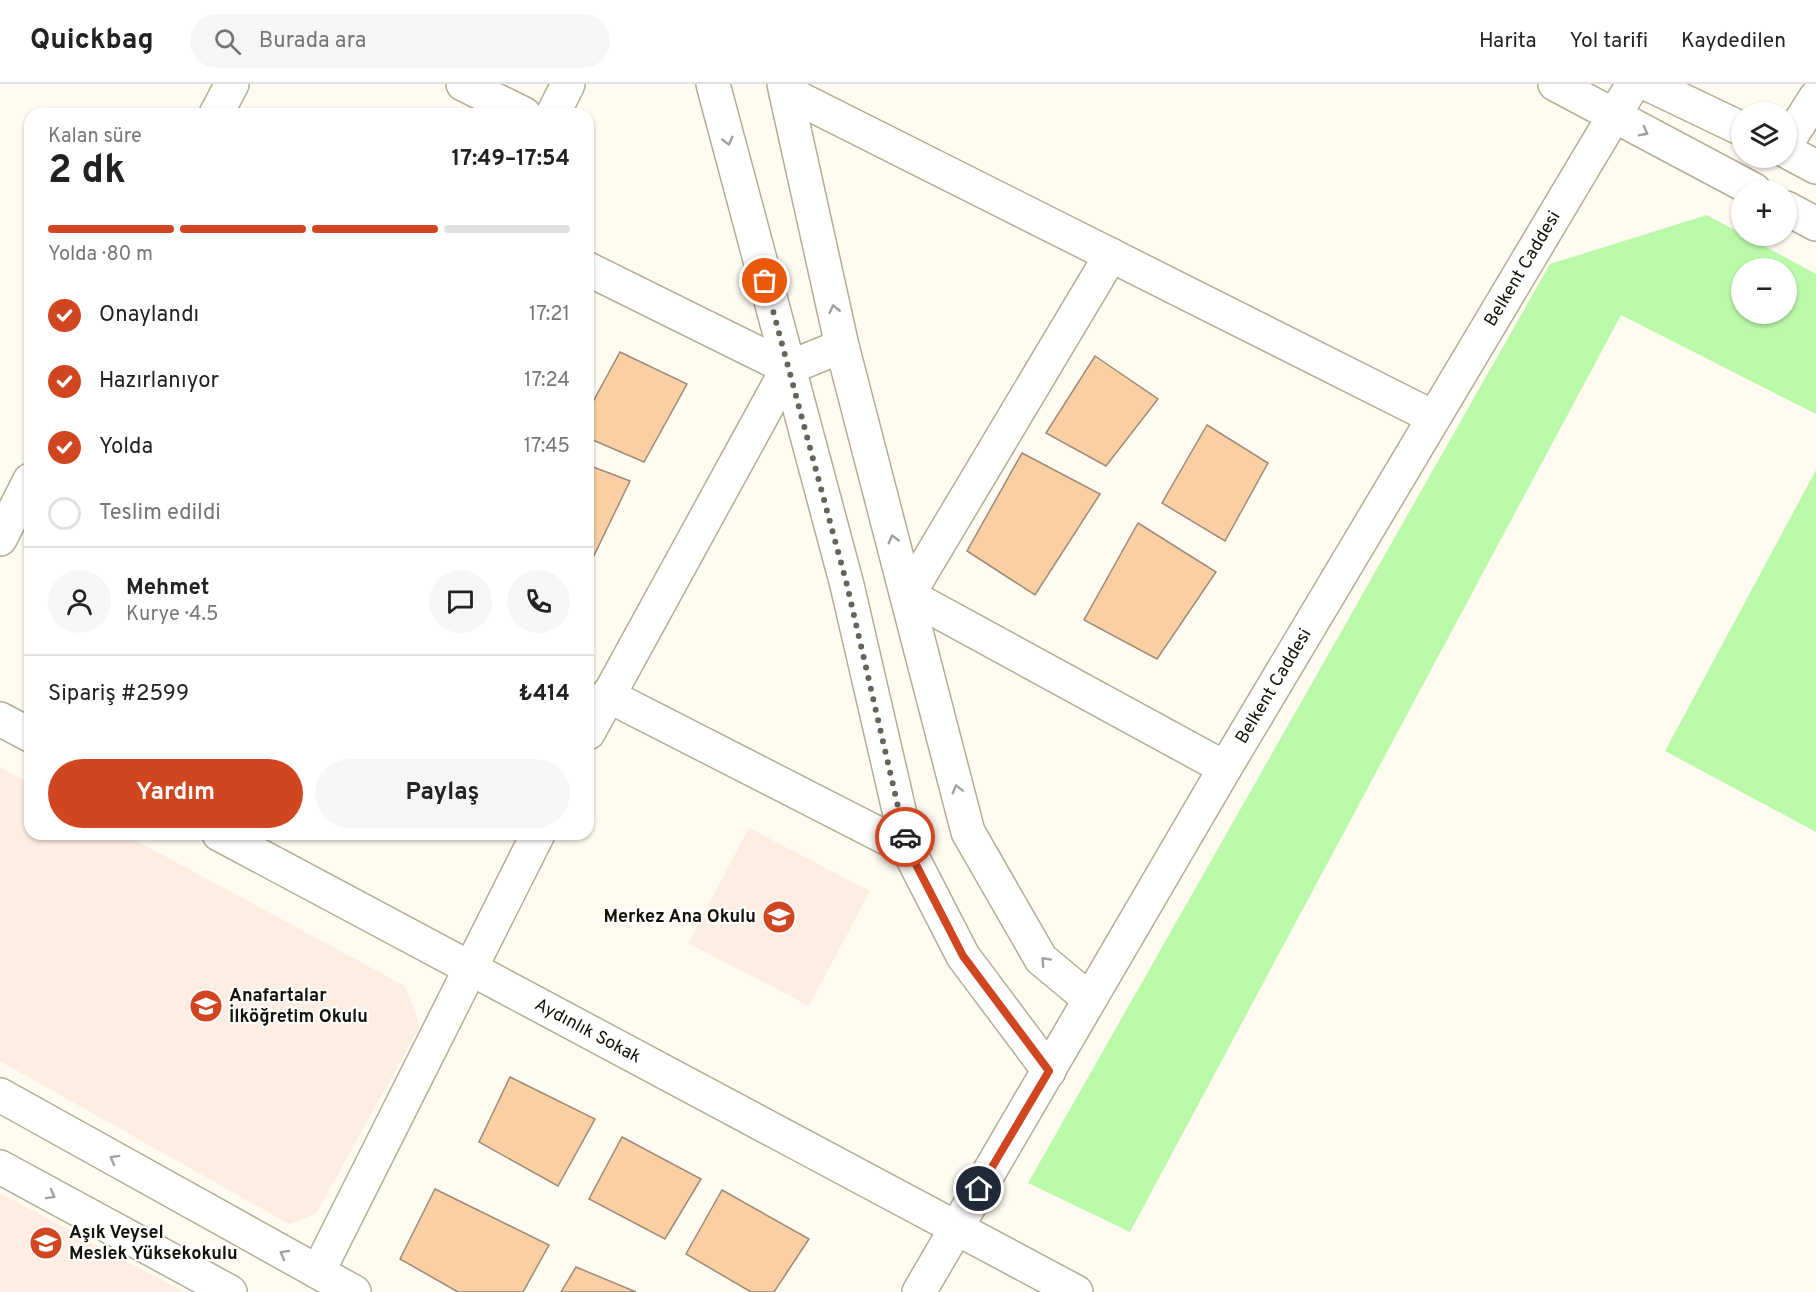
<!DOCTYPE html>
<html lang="tr">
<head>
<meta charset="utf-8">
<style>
	body { margin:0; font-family:Overpass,sans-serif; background:#f6f6f6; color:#222; height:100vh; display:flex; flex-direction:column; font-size:22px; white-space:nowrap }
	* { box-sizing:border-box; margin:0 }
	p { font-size:20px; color:#767676 }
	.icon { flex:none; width:33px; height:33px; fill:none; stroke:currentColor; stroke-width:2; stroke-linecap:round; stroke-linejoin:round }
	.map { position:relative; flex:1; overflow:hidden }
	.side { position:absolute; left:24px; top:24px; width:570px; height:732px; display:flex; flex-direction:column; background:#fff; border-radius:18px; box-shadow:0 2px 4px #0004 }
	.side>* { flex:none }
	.buttons { position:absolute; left:1731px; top:18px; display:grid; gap:12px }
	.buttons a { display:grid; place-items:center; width:66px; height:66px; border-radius:50%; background:#fff; box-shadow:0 2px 4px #0004; font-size:30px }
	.pin { position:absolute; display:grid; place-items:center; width:51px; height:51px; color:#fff; margin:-26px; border:3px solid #fff; border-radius:50%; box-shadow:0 2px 6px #0007 }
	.courier { position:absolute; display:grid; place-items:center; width:60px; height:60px; margin:-30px; border:4px solid #cf4620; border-radius:50%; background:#fff; color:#222; box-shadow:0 2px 8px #0007 }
	.summary em { font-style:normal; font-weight:700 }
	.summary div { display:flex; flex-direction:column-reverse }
	.summary { display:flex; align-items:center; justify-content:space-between; height:102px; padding:0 24px }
	h1 { font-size:39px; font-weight:700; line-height:45px }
	.bar { display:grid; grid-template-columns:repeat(4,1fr); gap:9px 6px; align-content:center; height:72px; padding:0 24px }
	.bar i { height:8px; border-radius:4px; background:#e0e0e0 }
	.bar .active { background:#cf4620 }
	.bar p { grid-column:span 4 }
	.line { display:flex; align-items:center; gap:15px; padding:0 24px; border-top:2px solid #e0e0e0 }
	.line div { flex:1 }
	.round { display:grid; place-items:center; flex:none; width:63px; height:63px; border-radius:32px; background:#f6f6f6 }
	ol { padding:0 24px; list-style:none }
	li { display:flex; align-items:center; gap:18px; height:66px }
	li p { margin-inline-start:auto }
	li .icon { padding:6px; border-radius:50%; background:#cf4620; color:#fff; stroke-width:4 }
	li:last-child { color:#767676 }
	li i { width:33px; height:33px; border:3px solid #e0e0e0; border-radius:50% }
	.button { display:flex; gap:12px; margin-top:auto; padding:12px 24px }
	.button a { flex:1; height:69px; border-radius:36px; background:#cf4620; color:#fff; font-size:24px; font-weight:700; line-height:69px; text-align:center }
	.button a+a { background:#f6f6f6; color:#222 }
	header { display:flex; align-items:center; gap:36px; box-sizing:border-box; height:84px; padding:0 30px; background:#fff; border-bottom:2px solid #e0e0e0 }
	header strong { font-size:28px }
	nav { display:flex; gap:33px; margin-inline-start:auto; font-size:21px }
	.search { width:420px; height:54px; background:#f6f6f6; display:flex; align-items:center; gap:15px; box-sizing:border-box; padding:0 21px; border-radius:33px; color:#767676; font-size:22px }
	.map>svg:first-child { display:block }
	.education { fill:#feeee1 }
	.green { fill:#bbf9aa; fill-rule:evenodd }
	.building { fill:#facfa4; stroke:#9d8a77; stroke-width:1.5 }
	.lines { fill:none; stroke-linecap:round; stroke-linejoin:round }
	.minor-casing { stroke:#b4ad94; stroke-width:36 }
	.major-casing { stroke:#b4ad94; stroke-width:36 }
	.minor { stroke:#fff; stroke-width:33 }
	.major { stroke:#fff; stroke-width:33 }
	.oneway { stroke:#a1a09d }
	.done { stroke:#66645a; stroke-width:6; stroke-dasharray:0 10.8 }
	.route { stroke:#cf4620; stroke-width:8 }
	.labels { text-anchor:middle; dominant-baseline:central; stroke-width:4.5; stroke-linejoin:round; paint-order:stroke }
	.street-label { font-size:18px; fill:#141209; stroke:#fff }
	.poi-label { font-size:18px; font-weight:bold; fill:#141209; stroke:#fff; text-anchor:start }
</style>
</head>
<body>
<header>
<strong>Quickbag</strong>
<div class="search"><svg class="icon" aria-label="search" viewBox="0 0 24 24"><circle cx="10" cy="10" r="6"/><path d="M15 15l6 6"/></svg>Burada ara</div>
<nav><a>Harita</a><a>Yol tarifi</a><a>Kaydedilen</a></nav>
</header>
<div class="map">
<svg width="1816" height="1208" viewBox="0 0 1816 1208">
	<rect width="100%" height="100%" fill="#fffbf1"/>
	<path class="education" d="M0,683L30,699V750H124L405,902L420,942L316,1130L289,1140L0,977Z
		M749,744L870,807L809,922L688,859Z
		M0,1109L184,1208H0Z"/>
	<path class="green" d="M1707,131L1816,190V330L1621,231L1130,1148L1028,1099L1550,180ZM1742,184H1786V230H1742Z
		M1816,386V748L1665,667Z"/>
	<path class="building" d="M620,268L687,300L644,378L588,354V327Z
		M1095,272L1158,315L1106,382L1046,349Z
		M1207,341L1268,379L1225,457L1162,419Z
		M1022,369L1100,410L1035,511L967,467Z
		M588,381L630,397L588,484Z
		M1138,439L1216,488L1157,575L1084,536Z
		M510,993L595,1035L558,1102L479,1058Z
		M622,1053L701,1095L665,1155L589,1115Z
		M435,1105L549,1161L523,1208H458L400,1175Z
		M722,1106L809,1155L774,1208H751L686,1170Z
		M576,1183L636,1208H561Z"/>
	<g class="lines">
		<g class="minor-casing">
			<g id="minor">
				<path d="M463,0L524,30"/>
				<path d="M713,0L847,501L908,765L963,872L1049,987"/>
				<path d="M784,0L842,262L968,748L1041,875L1089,915"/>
				<path d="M790,0L786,8L1433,333"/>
				<path d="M216,30L232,0"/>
				<path d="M553,30L568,0"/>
				<path d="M1786,60L1816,13"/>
				<path d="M1111,171L908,511L1225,684"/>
				<path d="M588,185L788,284"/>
				<path d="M0,455L30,396"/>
				<path d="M607,611L908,765"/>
				<path d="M0,635L30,651"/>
				<path d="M588,649L788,284L842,262"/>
				<path id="s1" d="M219,750L1076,1208"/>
				<path d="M0,1011L354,1208"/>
				<path d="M0,1083L230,1208"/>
				<path d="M318,1188L538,750"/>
				<path id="s2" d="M919,1208L1225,684L1633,0"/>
			</g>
		</g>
		<g class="major-casing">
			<path id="major" d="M1555,0L1754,106
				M1648,0L1742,45
				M1786,67L1816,83
				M1786,124L1816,140"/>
		</g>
		<use href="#minor" class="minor"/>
		<use href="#major" class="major"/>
	</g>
	<defs><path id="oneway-chevron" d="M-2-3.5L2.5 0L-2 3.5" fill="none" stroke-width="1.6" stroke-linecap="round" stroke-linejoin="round" transform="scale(1.5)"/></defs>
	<g class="oneway">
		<use href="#oneway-chevron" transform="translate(1644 48) rotate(28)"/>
		<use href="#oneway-chevron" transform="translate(728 57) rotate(75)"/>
		<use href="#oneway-chevron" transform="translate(834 225) rotate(-103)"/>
		<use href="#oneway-chevron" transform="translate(893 455) rotate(-105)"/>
		<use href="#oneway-chevron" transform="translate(957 705) rotate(-104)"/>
		<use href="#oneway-chevron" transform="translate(1045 877) rotate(-133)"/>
		<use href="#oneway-chevron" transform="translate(114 1075) rotate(-151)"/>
		<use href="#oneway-chevron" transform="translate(51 1111) rotate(29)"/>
		<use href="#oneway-chevron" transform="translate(284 1170) rotate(-151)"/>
	</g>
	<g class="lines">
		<path class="done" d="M765,197L847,501L905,753"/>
		<path class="route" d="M905,753L908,765L963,872L1049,987L979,1105"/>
	</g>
	<defs>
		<g id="school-disc" transform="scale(1.725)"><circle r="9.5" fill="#cf4620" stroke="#fff"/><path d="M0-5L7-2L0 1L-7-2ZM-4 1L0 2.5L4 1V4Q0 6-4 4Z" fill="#fff"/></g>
		<g id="university-disc" transform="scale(1.725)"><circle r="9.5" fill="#cf4620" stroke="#fff"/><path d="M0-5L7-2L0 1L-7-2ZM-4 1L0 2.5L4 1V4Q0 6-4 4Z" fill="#fff"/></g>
	</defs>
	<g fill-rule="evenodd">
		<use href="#school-disc" x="779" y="833"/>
		<use href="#school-disc" x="206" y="922"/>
		<use href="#university-disc" x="46" y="1159"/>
	</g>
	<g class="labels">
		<g class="street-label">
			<text stroke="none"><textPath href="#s2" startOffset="1188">Belkent Caddesi</textPath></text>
			<text stroke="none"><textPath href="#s2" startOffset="702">Belkent Caddesi</textPath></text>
			<text stroke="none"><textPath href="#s1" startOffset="418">Aydınlık Sokak</textPath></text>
		</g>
		<g class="poi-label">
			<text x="756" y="833" text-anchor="end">Merkez Ana Okulu</text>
			<text x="229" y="912">Anafartalar<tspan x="229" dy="21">İlköğretim Okulu</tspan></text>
			<text x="69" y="1149">Aşık Veysel<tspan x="69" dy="21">Meslek Yüksekokulu</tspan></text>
		</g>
	</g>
</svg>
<div class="buttons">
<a><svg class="icon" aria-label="layers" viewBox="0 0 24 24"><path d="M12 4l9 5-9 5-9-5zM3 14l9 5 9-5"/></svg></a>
<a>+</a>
<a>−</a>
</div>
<div class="pin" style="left:765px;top:197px;background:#ea580c"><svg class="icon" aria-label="bag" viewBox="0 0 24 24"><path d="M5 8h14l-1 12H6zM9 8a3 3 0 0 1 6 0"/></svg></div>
<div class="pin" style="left:979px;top:1105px;background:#1f2937"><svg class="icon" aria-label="home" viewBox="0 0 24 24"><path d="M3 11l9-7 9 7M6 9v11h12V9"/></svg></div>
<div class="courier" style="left:905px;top:753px"><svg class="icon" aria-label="car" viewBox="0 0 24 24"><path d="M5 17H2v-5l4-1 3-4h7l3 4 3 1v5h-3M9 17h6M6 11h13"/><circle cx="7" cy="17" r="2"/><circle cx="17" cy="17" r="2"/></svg></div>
<section class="side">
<div class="summary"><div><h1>2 dk</h1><p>Kalan süre</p></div><em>17:49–17:54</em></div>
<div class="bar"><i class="active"></i><i class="active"></i><i class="active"></i><i></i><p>Yolda · 80 m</p></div>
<ol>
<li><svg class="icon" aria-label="check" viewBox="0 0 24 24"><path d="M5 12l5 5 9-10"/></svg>Onaylandı<p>17:21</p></li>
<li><svg class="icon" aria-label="check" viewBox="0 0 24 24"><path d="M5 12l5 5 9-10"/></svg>Hazırlanıyor<p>17:24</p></li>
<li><svg class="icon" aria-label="check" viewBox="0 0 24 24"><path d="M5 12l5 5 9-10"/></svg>Yolda<p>17:45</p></li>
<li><i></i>Teslim edildi</li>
</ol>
<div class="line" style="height:108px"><a class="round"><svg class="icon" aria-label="person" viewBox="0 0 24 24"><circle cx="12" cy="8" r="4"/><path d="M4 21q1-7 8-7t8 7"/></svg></a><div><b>Mehmet</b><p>Kurye · 4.5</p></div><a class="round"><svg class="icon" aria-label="chat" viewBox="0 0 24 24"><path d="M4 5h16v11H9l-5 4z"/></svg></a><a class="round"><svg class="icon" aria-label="phone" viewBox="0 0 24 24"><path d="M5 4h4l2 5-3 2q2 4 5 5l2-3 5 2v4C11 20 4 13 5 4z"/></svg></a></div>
<div class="line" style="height:78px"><div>Sipariş #2599</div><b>₺414</b></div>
<div class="button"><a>Yardım</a><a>Paylaş</a></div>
</section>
</div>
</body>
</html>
